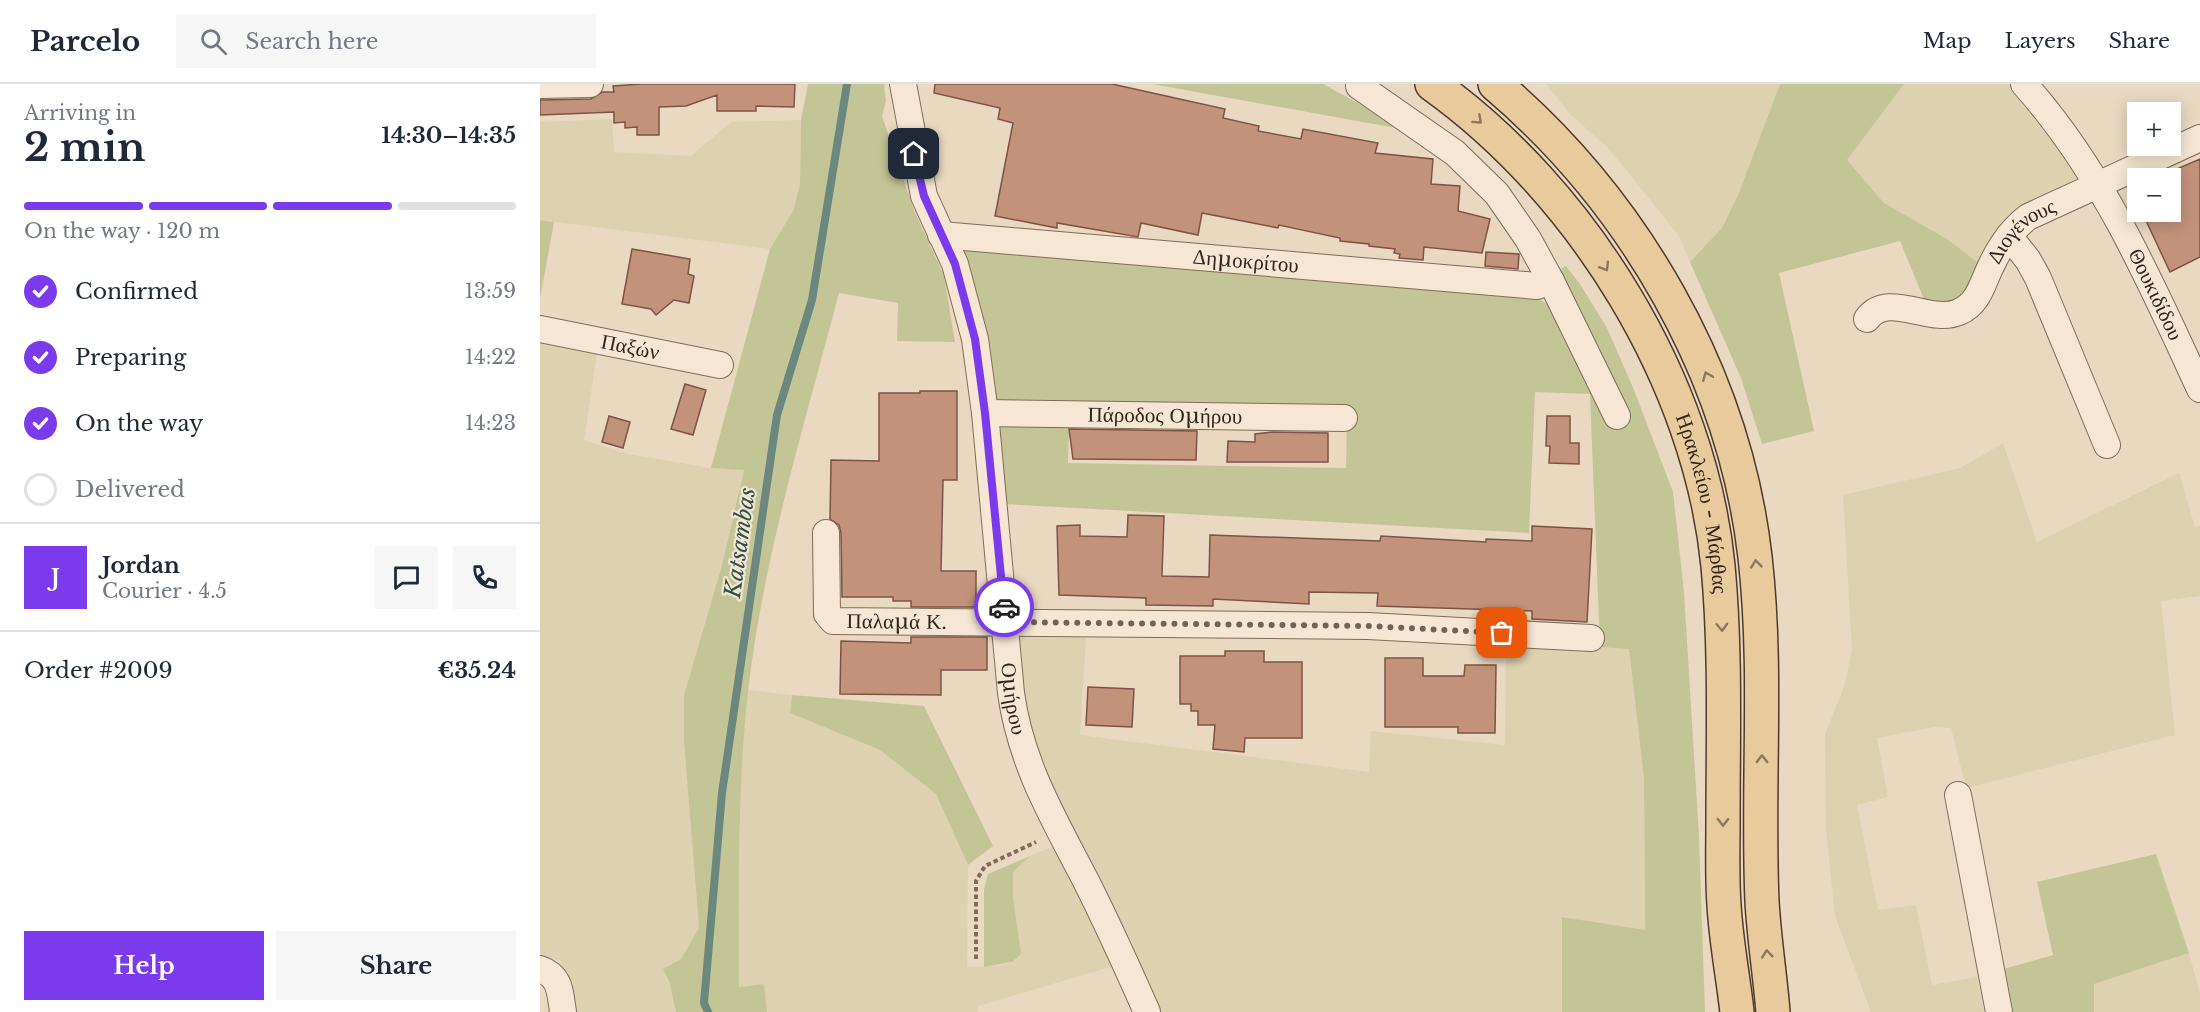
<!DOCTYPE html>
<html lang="en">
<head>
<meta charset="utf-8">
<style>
	body { margin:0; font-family:"Libre Baskerville",serif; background:#f6f6f7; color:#1f2937; height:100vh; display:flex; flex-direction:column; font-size:22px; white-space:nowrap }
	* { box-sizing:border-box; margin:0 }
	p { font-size:20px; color:#747a83 }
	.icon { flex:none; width:33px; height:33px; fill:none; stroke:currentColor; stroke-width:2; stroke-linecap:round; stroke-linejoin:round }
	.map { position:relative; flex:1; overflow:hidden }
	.panel { display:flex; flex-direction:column; background:#fff; width:540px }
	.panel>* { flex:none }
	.tools { position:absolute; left:1587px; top:18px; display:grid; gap:12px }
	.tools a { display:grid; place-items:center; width:54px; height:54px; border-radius:0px; background:#fff; box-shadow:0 3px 15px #0003; font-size:30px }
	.pin { position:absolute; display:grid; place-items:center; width:51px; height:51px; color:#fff; margin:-26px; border-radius:12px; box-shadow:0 3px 9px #0006 }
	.courier { position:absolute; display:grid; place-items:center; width:60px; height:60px; margin:-30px; border:4px solid #7c3aed; border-radius:50%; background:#fff; color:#222; box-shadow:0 2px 8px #0007 }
	.overview em { font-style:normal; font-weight:800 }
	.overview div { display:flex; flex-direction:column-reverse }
	.overview { display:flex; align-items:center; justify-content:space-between; height:102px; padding:0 24px }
	h1 { font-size:39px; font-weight:800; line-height:45px }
	.bar { display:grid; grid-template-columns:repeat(4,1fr); gap:9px 6px; align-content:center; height:72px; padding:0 24px }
	.bar i { height:8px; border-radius:4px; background:#e0e1e3 }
	.bar .active { background:#7c3aed }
	.bar p { grid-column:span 4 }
	.line { display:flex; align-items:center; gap:15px; padding:0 24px; border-top:2px solid #e0e1e3 }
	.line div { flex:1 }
	.round { display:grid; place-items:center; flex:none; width:63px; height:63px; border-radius:0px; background:#f6f6f7 }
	ol { padding:0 24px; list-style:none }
	li { display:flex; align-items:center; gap:18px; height:66px }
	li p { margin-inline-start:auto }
	li .icon { padding:6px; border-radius:50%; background:#7c3aed; color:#fff; stroke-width:4 }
	li:last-child { color:#747a83 }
	li i { width:33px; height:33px; border:3px solid #e0e1e3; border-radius:50% }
	.action { display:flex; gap:12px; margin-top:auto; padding:12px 24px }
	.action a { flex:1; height:69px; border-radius:0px; background:#7c3aed; color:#fff; font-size:24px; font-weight:800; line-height:69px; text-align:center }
	.action a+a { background:#f6f6f7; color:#1f2937 }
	header { display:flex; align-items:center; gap:36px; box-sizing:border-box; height:84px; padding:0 30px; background:#fff; border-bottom:2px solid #e0e1e3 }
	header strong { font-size:28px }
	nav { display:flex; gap:33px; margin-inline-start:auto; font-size:21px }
	.search { width:420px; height:54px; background:#f6f6f7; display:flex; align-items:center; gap:15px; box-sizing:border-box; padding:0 21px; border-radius:0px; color:#747a83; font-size:22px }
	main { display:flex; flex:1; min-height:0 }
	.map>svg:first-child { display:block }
	.farmland { fill:#ddd2af }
	.green { fill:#c4c596 }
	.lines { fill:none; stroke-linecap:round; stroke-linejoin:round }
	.stream { stroke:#6c887e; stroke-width:8 }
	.building { fill:#c3927a; stroke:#7d5443; stroke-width:1.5 }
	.street-casing { stroke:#806b5a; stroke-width:28 }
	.primary-casing { stroke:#4e3a2e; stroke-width:36 }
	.path { stroke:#806b5a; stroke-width:4; stroke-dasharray:4.5 3; stroke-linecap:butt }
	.street { stroke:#f5e7d3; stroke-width:26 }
	.primary { stroke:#e9ca9c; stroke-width:33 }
	.oneway { stroke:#8d785c }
	.done { stroke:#716456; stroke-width:6; stroke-dasharray:0 10.8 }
	.route { stroke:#7c3aed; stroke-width:8 }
	.labels { text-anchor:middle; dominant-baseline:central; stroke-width:4.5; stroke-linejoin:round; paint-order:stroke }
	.street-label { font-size:21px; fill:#31251d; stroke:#f1e4d0 }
	.water-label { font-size:22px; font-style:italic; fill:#2e504b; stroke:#f1e4d0 }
</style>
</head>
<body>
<header>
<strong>Parcelo</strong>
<div class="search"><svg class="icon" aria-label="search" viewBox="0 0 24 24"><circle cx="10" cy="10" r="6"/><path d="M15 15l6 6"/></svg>Search here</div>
<nav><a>Map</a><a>Layers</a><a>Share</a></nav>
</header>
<main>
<section class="panel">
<div class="overview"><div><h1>2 min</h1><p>Arriving in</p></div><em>14:30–14:35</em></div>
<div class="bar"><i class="active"></i><i class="active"></i><i class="active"></i><i></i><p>On the way · 120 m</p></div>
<ol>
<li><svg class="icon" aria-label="check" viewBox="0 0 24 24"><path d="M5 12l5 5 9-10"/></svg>Confirmed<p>13:59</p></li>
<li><svg class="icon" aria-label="check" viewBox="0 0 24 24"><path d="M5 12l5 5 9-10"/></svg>Preparing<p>14:22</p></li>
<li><svg class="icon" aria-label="check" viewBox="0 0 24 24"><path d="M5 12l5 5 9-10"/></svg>On the way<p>14:23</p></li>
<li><i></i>Delivered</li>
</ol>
<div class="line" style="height:108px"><b class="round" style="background:#7c3aed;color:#fff">J</b><div><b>Jordan</b><p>Courier · 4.5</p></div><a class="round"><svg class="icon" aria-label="chat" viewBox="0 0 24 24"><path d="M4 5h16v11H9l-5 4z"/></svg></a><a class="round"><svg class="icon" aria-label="phone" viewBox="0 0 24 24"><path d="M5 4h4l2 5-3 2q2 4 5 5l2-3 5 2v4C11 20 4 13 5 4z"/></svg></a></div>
<div class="line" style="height:78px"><div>Order #2009</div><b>€35.24</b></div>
<div class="action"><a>Help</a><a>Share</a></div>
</section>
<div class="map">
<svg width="1660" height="928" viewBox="0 0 1660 928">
	<rect width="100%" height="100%" fill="#e9d9c1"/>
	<path class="farmland" d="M1006,0H1240L1198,111L1182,145L1150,178L1139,152L1087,87L1066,62L1031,31Z
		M1364,0H1473L1545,96L1494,115L1466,135L1444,183L1407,155L1344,119L1306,76Z
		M72,35L74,68L151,72L191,38L261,36L260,100L253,127L230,165L0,136V38Z
		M0,253L58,263L44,356L88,370L170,384L204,385L182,481L144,611V658L159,844L141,875L124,885L129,897L136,928H34L31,905L20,876L0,872Z
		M1463,359L1497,458L1639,389L1655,443L1660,442V512L1621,517L1635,651L1426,704L1411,644L1395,643L1337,654L1348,713L1317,721L1338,826L1376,821L1392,901L1437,893L1444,928H1331L1295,832L1286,746L1285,650L1304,603L1312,566L1303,411L1420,384Z
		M486,548L546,554L540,651L829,688L831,647L965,661L966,560L1089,564L1104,695L1105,847L1022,833V928H620L590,854L536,758L502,680L485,630L478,558Z
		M208,606L252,611L250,629L340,666L396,710L428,781L427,883L456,882L472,879L480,867L473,813V788L490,772L514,762L574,882L438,922V928H227L224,900L199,903V698Z
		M1649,869L1660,910V928H1554L1553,900Z"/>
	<path class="green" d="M268,0H344L346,17L342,32L374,126L404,192L415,258L357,257L358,219L299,209C265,339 223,474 208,608C197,706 199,804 199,903L224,900L227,928H136L129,897L123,885L141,875L159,844L144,658V611L182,481L204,386L171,384L230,165L253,127L260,100L261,36Z
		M612,0H783L867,46Z
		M1240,0H1364L1307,76L1344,119L1407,155L1444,183L1422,218L1386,220L1360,157L1239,189L1274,347L1222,360L1201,294L1150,178L1182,144L1198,111Z
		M0,136L14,138L0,215Z
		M420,163L992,211L1007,220L1070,345L1086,333L1019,186L1026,182L1040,200L1067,244L1094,306L1133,408L1144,508L1159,752L1165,928H1022V833L1105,846L1104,695L1089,565L1060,563L1050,310L995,308L989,449L463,420L454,343H529L528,379L806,384L807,330L452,318Z
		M252,611L384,622L453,762L428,781L396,710L340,666L250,629Z
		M1616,770L1649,869L1554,900V928H1469L1460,886L1513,871L1497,798Z
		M490,772L473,788V813L481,870L472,878L444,883V806L448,790Z"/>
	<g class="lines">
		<path class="stream" d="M168,928L164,919L182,709L237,331L272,216L307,0"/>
	</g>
	<path class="building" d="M101,0H255L254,23L216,22V27H177V11L146,22L119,23V51H97V43L85,44V38L74,39V28L0,31V16L51,15L62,8H74L73,2Z
		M395,0H572L685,25L683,34L719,42L718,47L761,55L763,45L838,59L835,69L893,75L891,100L920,102L918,127L950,135L942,169L884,163L883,176L859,174L860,170L854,169L855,165L829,162V160L800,157V154L739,141L738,144L662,129L658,151L601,139L598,153L517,139V144L455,132L473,39L458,35L460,24L394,9Z
		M1660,75V173L1630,188L1602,128H1630V94H1616Z
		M92,165L150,175L148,190L154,192L149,219L134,216L116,231L111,225L82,220Z
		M946,168L979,170L978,185L945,182Z
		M145,300L166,306L153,351L131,345Z
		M380,307H417V396H403L401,487H436V523H371V517H353V513H302L301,449L299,441L290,435L291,376L339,377V309H380Z
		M69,332L90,338L83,364L62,358Z
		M1007,332H1030V359H1039V380L1009,379L1010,362H1006Z
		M529,345L657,347L656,376L533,375Z
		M732,348L788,349V378H687L688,357L715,358V350Z
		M588,431L624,432L622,492L669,493L670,451L840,457L841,452L946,458V455L992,457V442L1052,445L1047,538L992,535V527L837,522L838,509L769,508V520L673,515V522L606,521V514L519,511L517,442L540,441V452L587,453Z
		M371,553H447V586H401V611L300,610L301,557L371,559Z
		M685,567H724V578H762V654H705L704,668L673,665L675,641H658V627H651V620H640V572H685Z
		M845,574H883V592H924L925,581H956L955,649H918V643H845Z
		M548,603L594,605L592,643L546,641Z"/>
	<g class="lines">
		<g class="street-casing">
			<g id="street">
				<path id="s1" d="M363,0L384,112L415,180L435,255L445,329L471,609C481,681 514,735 547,799C568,841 588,885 607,928"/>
				<path id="s2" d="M1484,0C1563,88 1611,199 1660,305"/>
				<path d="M0,1L50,0"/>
				<path d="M819,2L915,69L957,110L988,155L1011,197L1077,332"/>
				<path id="s3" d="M401,151L997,202L1011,197"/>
				<path d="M1469,152L1488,176L1498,194L1567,361"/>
				<path id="s4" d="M1327,235C1348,206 1390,241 1419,228C1438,220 1442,201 1450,184C1459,164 1471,146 1488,133L1660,54"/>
				<path id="s5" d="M0,245L180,281"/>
				<path id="s6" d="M445,329L804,334"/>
				<path id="s7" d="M286,449L287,530L293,537L828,542L1051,554"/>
				<path d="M1418,711L1459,928"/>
				<path d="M0,885C21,892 20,909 23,928"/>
			</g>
		</g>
		<g class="primary-casing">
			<g id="primary">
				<path id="s8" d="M892,0C1042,107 1160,297 1178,482C1186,567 1183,653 1183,739C1183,766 1182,794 1184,821C1186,857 1193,892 1197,928"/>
				<path d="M955,0C1094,118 1194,290 1215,473C1228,587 1217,702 1222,817C1224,854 1230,891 1233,928"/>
			</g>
		</g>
		<path class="path" d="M436,875V797L445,782L496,758"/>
		<use href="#street" class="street"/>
		<use href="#primary" class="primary"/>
	</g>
	<defs><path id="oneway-chevron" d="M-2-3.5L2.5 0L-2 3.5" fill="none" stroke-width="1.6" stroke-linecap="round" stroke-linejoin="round" transform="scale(1.5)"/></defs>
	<g class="oneway">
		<use href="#oneway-chevron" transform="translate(938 36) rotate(42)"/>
		<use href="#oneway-chevron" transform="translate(1065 183) rotate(59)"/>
		<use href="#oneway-chevron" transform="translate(1167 292) rotate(-112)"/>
		<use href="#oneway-chevron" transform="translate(1216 480) rotate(-96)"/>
		<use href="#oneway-chevron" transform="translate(1182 543) rotate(88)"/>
		<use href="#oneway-chevron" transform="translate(1222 675) rotate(-90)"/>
		<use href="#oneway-chevron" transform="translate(1183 738) rotate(90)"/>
		<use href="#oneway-chevron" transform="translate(1227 870) rotate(-96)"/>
	</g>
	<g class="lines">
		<path class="done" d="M464,523L466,538L828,542L962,549"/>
		<path class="route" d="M374,70L384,112L415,180L435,255L445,329L464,523"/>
	</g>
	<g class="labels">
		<g class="street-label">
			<text stroke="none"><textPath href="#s4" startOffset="202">Διογένους</textPath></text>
			<text stroke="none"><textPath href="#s3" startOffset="306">Δημοκρίτου</textPath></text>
			<text stroke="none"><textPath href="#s2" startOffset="249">Θουκιδίδου</textPath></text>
			<text stroke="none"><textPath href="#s5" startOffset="92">Παξών</textPath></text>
			<text stroke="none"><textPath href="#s6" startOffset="180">Πάροδος Ομήρου</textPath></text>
			<text stroke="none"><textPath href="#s8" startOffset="512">Ηρακλείου - Μάρθας</textPath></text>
			<text stroke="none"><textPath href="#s7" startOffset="154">Παλαμά Κ.</textPath></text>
			<text stroke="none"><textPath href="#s1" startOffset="628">Ομήρου</textPath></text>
		</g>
		<g class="water-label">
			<text transform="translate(200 459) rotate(-82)">Katsambas</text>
		</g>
	</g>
</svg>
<div class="tools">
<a>+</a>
<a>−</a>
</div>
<div class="pin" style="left:962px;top:549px;background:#ea580c"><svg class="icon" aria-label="bag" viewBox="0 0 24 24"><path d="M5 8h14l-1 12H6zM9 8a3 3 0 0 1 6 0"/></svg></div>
<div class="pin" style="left:374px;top:70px;background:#1f2937"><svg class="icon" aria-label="home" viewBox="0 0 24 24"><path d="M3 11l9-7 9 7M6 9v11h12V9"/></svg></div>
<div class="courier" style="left:464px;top:523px"><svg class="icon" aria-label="car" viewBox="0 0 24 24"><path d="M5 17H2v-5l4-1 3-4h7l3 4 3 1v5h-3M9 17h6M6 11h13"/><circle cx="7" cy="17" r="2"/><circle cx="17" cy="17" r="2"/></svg></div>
</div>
</main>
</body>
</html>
